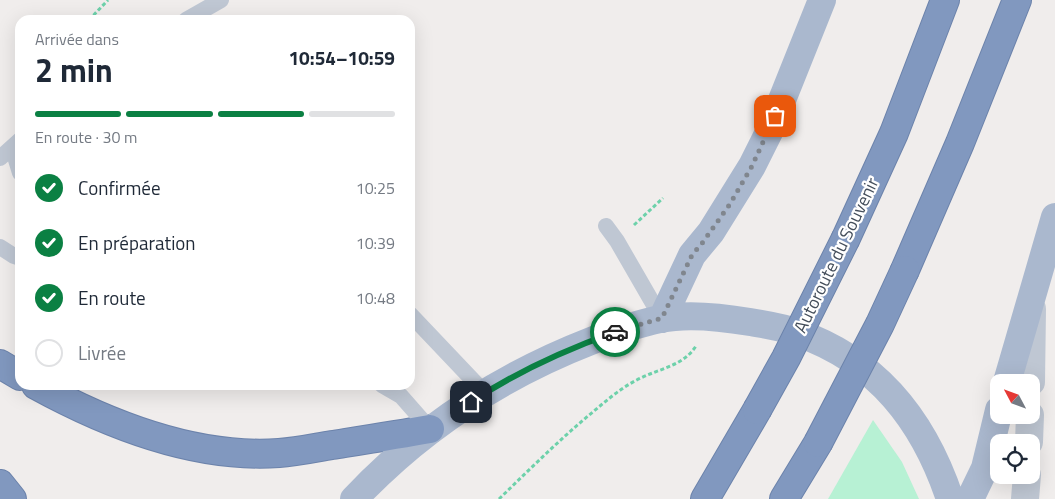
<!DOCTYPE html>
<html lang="fr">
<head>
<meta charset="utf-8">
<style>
	body { margin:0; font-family:"Titillium Web",sans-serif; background:#f6f6f7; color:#1f2937; height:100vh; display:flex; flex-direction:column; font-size:19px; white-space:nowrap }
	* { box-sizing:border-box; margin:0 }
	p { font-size:16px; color:#747a83 }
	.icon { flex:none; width:28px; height:28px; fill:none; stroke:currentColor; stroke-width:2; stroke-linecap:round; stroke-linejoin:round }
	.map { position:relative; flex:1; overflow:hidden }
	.side { position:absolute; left:15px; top:15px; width:400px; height:375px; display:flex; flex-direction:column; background:#fff; border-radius:15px; box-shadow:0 5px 20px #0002 }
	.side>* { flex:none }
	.needle { width:32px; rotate:311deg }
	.tools { position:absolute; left:990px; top:374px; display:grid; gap:10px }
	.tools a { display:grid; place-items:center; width:50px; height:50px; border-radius:10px; background:#fff; box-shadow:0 5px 20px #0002; font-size:25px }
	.pin { position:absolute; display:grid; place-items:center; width:42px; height:42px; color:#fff; margin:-21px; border-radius:10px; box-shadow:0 2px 8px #0006 }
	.courier { position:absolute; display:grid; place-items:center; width:50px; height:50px; margin:-25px; border:4px solid #0b8043; border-radius:50%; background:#fff; color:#222; box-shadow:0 1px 6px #0007 }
	.headline em { font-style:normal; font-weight:700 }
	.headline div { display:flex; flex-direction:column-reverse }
	.headline { display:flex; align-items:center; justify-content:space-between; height:85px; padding:0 20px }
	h1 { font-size:32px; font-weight:700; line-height:38px }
	.bar { display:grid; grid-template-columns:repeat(4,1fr); gap:8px 5px; align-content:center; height:60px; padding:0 20px }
	.bar i { height:6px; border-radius:4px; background:#e0e1e3 }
	.bar .on { background:#0b8043 }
	.bar p { grid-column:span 4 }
	ol { padding:0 20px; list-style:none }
	li { display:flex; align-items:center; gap:15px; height:55px }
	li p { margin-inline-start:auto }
	li .icon { padding:5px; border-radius:50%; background:#0b8043; color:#fff; stroke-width:4 }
	li:last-child { color:#747a83 }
	li i { width:28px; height:28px; border:2px solid #e0e1e3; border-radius:50% }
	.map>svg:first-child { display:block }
	.green { fill:#b7f1d4 }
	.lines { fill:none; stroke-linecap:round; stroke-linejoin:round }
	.motorway-casing { stroke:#6c83ab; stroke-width:30 }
	.path { stroke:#6dd1aa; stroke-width:3; stroke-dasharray:4 2.5; stroke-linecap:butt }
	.service { stroke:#bfc7d3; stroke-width:16 }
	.tertiary { stroke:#bfc7d3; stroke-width:28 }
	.primary { stroke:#aab8ce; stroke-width:28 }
	.motorway { stroke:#8198bf; stroke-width:28 }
	.motorway-bridge-casing { stroke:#6c83ab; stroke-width:30; stroke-linecap:butt }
	.motorway-bridge { stroke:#8198bf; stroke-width:28 }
	.done { stroke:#80868e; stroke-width:5; stroke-dasharray:0 9 }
	.route { stroke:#0b8043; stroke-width:6 }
	.labels { text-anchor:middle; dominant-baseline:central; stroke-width:4.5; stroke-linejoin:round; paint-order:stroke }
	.street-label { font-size:18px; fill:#444e5b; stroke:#fff }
</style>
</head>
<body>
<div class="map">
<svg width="1055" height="499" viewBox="0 0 1055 499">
	<rect width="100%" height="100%" fill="#f0edec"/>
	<path class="green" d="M873,420L902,462L919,499H828Z"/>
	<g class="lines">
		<g class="motorway-casing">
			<path id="motorway" d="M846,238L894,133L945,0
				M905,270L960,143L1017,0
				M0,364L20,376
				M36,385C109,425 195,459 279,453C297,452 314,448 332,445C364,440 397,435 430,429
				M0,484L12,499
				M705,499L757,410
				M784,499L818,443"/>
		</g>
		<path class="path" d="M89,20L108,0
			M634,225L663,198
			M499,499C528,471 557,442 588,416C605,402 621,387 641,378C661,368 683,366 696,346"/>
		<path class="service" d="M186,20L221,0
			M20,149L16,160L20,173
			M0,158L20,140
			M606,226L617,241L662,319
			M0,247L14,256L20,258
			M410,314L485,393
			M382,385L401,396L430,429"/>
		<path class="tertiary" d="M1031,382L1032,309
			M1029,442L1030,415
			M1025,499L1027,475"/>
		<path class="primary" d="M662,319L692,255L711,232L752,166L770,130L822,0
			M1007,382L1055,217
			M354,499C421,428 501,376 591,341C614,332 636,324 660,319C688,313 721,317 750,322C766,325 783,327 798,333C878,361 924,421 950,499
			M970,499L985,468L999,410"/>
		<use href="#motorway" class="motorway"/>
		<g class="motorway-bridge-casing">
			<path id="motorway-bridge" d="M757,410L786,358L846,238
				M818,443L880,324L905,270"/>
		</g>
		<use href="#motorway-bridge" class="motorway-bridge"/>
	</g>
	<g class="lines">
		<path class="done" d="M615,332L662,318L692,255L703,242L730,204L752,166L775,116"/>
		<path class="route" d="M471,402C516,372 565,350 615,332"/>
	</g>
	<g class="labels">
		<g class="street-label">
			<text transform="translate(836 255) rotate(-64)">Autoroute du Souvenir</text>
		</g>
	</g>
</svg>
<div class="tools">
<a><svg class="needle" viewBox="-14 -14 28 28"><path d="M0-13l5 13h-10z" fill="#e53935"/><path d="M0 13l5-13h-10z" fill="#747a83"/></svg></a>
<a><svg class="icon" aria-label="locate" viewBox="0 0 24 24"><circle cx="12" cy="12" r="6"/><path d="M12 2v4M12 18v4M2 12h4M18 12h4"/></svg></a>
</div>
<div class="pin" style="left:775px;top:116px;background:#ea580c"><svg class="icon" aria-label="bag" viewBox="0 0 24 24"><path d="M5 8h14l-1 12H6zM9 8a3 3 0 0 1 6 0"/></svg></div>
<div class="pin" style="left:471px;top:402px;background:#1f2937"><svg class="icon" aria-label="home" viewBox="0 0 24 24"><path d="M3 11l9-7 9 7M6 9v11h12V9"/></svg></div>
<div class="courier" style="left:615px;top:332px"><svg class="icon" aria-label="car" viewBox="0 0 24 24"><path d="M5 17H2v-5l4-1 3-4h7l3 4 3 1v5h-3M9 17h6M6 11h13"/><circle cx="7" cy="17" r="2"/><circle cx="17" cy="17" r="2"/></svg></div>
<section class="side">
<div class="headline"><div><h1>2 min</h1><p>Arrivée dans</p></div><em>10:54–10:59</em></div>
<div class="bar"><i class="on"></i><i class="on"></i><i class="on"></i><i></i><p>En route · 30 m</p></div>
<ol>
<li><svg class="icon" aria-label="check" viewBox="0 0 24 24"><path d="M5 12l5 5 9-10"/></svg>Confirmée<p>10:25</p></li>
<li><svg class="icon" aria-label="check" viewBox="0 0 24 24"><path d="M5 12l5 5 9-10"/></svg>En préparation<p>10:39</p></li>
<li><svg class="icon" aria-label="check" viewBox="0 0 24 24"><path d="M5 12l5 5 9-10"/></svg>En route<p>10:48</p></li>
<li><i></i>Livrée</li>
</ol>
</section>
</div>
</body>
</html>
